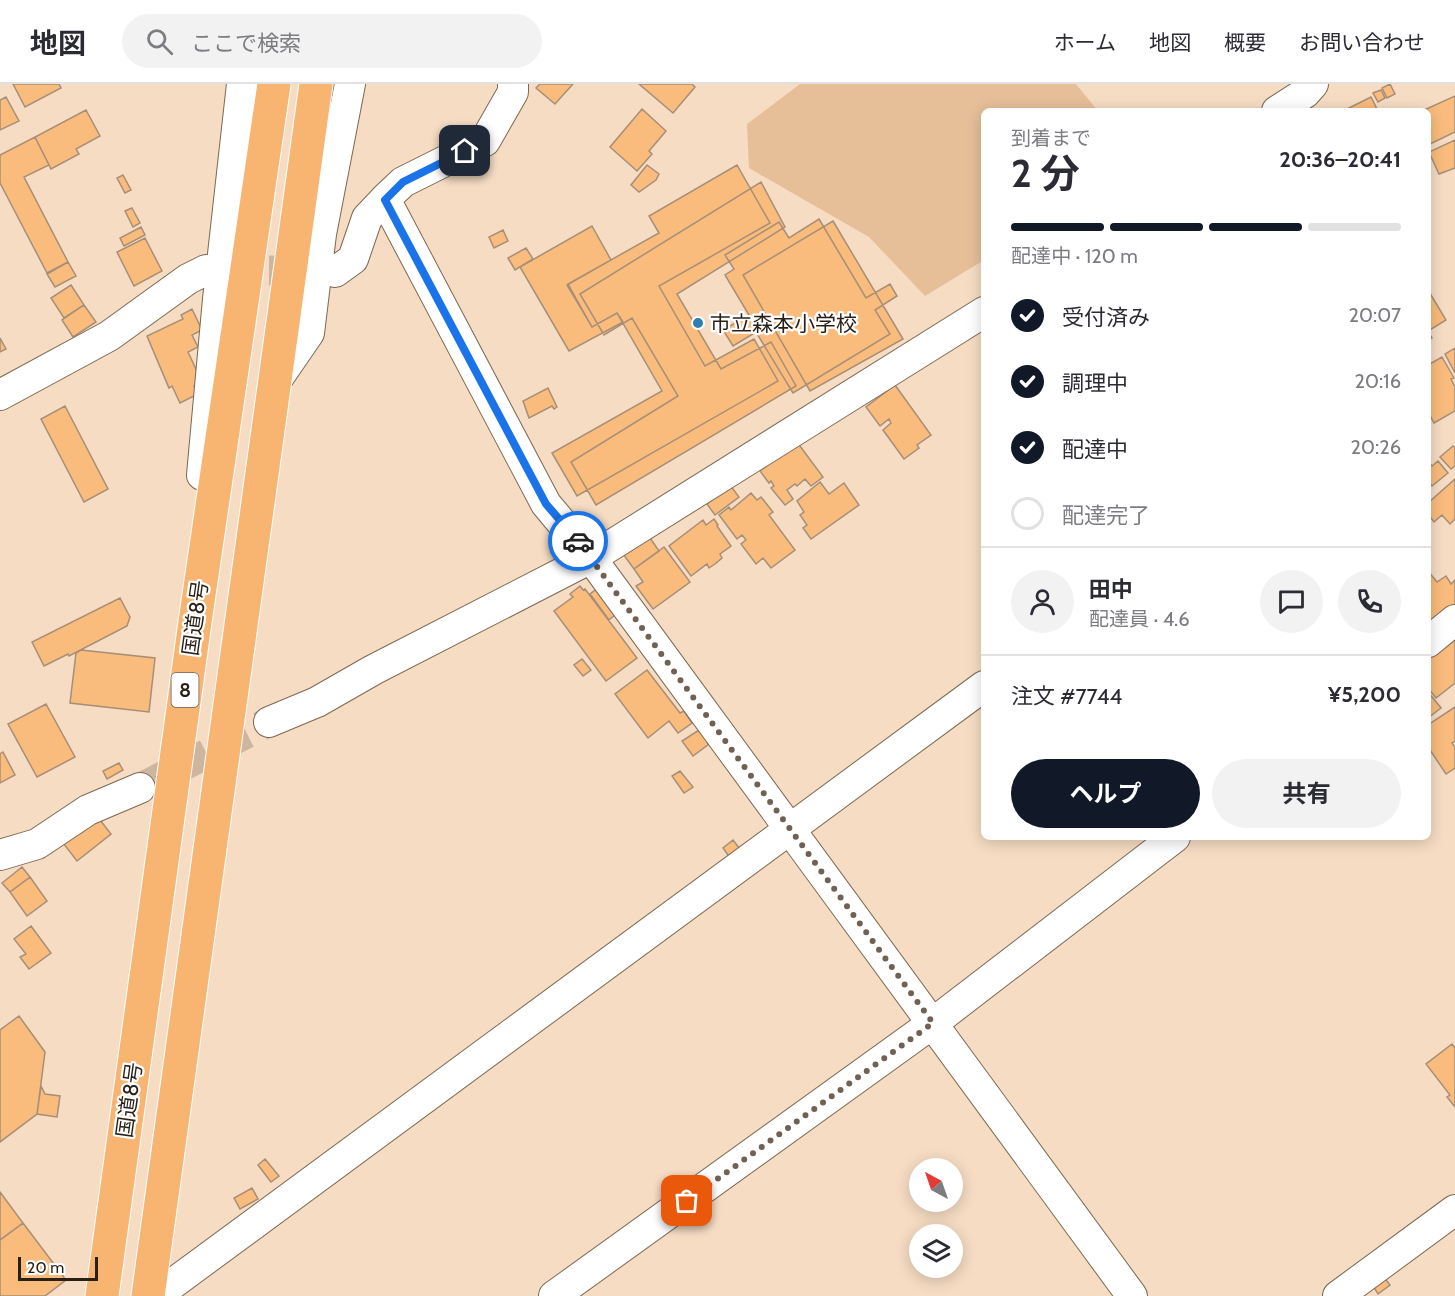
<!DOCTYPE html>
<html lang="ja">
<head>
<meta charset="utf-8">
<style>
	body { margin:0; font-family:Cabin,"Noto Sans JP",sans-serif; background:#f2f2f3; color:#2b2b33; height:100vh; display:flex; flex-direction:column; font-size:22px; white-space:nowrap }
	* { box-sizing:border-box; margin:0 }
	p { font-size:20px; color:#7c7c81 }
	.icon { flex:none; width:33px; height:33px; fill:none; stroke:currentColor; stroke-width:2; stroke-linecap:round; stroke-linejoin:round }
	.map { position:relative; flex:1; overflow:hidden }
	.sheet { position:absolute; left:981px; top:24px; width:450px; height:732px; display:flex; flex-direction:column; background:#fff; border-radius:9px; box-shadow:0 3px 15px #0003 }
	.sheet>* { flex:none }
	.needle { width:39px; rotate:320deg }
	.tools { position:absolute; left:909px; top:1074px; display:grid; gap:12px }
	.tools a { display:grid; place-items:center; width:54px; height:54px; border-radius:50%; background:#fff; box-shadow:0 3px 15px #0003; font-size:30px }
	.scale { position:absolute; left:18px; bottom:15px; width:80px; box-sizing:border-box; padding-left:6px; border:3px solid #281f16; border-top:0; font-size:16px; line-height:21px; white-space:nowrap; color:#281f16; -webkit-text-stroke:4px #fff; paint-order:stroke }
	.pin { position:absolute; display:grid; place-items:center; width:51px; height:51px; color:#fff; margin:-26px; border-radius:12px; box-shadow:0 3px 9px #0006 }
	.courier { position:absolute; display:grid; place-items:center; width:60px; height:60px; margin:-30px; border:4px solid #1a73e8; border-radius:50%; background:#fff; color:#222; box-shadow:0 2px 8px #0007 }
	.headline em { font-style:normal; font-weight:700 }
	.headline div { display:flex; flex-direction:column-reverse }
	.headline { display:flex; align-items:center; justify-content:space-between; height:102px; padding:0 30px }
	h1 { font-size:39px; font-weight:700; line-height:45px }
	.bar { display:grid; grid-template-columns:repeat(4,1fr); gap:9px 6px; align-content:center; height:72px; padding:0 30px }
	.bar i { height:8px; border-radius:4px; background:#e1e1e2 }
	.bar .on { background:#111827 }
	.bar p { grid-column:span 4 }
	.line { display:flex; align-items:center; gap:15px; padding:0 30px; border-top:2px solid #e1e1e2 }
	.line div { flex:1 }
	.round { display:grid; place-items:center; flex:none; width:63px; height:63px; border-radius:32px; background:#f2f2f3 }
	ol { padding:0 30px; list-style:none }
	li { display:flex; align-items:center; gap:18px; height:66px }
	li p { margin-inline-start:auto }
	li .icon { padding:6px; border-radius:50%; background:#111827; color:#fff; stroke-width:4 }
	li:last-child { color:#7c7c81 }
	li i { width:33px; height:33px; border:3px solid #e1e1e2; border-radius:50% }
	.primary-button { display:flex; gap:12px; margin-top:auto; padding:12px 30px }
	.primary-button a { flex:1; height:69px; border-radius:36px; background:#111827; color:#fff; font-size:24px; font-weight:700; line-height:69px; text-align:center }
	.primary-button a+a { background:#f2f2f3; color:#2b2b33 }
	header { display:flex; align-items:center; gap:36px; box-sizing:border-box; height:84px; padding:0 30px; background:#fff; border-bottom:2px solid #e1e1e2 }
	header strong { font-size:28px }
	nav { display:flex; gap:33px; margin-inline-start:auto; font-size:21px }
	.search { width:420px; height:54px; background:#f2f2f3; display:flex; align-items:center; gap:15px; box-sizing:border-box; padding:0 21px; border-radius:33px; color:#7c7c81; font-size:22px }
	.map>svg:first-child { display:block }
	.green { fill:#e6bf99 }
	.building { fill:#fabc7d; stroke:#a68e77; stroke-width:1.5 }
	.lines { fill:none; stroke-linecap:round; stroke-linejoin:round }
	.street-tunnel { stroke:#cdb6a0; stroke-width:30; stroke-dasharray:30 15; stroke-linecap:butt }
	.street-casing { stroke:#7e6852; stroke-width:32 }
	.highway-casing { stroke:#fff; stroke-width:35 }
	.street { stroke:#fff; stroke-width:30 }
	.highway { stroke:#f7b571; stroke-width:33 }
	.done { stroke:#706153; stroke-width:6; stroke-dasharray:0 10.8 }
	.route { stroke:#1a73e8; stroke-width:8 }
	.poi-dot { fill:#2f7eb0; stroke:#fff; stroke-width:2 }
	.labels { text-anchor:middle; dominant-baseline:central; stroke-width:4.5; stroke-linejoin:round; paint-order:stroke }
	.shield { fill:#fff; stroke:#68625c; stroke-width:1.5 }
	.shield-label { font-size:20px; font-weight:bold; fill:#281f16 }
	.poi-label { font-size:21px; fill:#281f16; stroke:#fff; text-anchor:start }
	.street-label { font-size:21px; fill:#281f16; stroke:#fff }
</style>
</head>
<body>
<header>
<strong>地図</strong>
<div class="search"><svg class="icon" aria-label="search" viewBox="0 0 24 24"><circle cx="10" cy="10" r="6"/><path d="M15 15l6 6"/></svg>ここで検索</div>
<nav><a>ホーム</a><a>地図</a><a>概要</a><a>お問い合わせ</a></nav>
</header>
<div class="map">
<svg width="1455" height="1212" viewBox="0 0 1455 1212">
	<rect width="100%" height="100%" fill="#f6dcc3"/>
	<path class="green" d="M800,0H1076L1098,27H984V176L925,212L869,153L749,84L747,40Z"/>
	<path class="building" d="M13,0H59L61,4L25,23Z
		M540,0H573L555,20L536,4Z
		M639,0H692L695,3L673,29Z
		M1390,0L1395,10L1387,14L1382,4Z
		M1381,6L1385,14L1378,18L1373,9Z
		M1455,12V48L1428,61V27H1422Z
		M6,13L19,37L0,46V16Z
		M1371,13L1378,27H1343Z
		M642,25L666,47L649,67L652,70L637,87L610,63Z
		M86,26L100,52L76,65L79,70L51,85L35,53Z
		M35,53L49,81L24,93L68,178L47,189L0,99V71Z
		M1455,56V84L1439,90L1429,68Z
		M647,81L659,90L656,96L639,108L631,101Z
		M737,81L770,139L659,202L705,282L754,255L778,297L577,412L552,369L662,307L617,229L592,243L568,200L659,149L649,132Z
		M123,91L131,106L125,109L117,94Z
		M761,98L785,143L677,210L721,285L771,258L796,302L596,421L571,378L678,312L632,234L604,251L580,210Z
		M132,124L140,139L133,143L125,127Z
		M819,135L866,214L890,200L897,212L875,226L890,250L793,309L756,248L733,262L723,246L749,231L725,191L734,185L725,171L779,138L789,154Z
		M833,137L903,255L810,307L743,191Z
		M592,142L611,176L567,201L592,243L617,229L623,238L569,267L520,183Z
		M141,143L145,151L124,162L120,154Z
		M503,146L508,157L494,164L489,153Z
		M145,154L162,187L134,202L117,168Z
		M526,164L533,175L515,186L508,174Z
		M68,178L76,192L55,203L47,190Z
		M71,201L84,221L64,234L51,214Z
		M1428,206L1446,236L1428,247L1432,254L1428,256Z
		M84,221L96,238L73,253L62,236Z
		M192,225L202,246L192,251L198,263L188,268L202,298L194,302L198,310L180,319L172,302L169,304L147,252L183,235L181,231Z
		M0,254L6,265L0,268Z
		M1455,264V289L1445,270Z
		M1442,273L1454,294L1451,295L1455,303V327L1434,339L1428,328V281Z
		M895,301L931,351L917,361L919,364L904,375L883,346L891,339L889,335L880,342L866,323Z
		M548,304L557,323L554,325L552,322L529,334L523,317Z
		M65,322L108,405L84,418L41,335Z
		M797,358L823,393L811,402L805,395L797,402L795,400L787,406L793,415L785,421L771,404L774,402L771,397L769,399L760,387Z
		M1453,362L1455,364V382L1451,385L1440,373Z
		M1428,377L1432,382L1438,377L1448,389L1432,402L1428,397Z
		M1455,395V435L1450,440L1442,431L1434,438L1431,434L1429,435L1428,419Z
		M820,398L829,410L844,399L859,421L811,455L803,444L807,441L800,431L804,428L797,417Z
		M730,401L739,413L715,431L707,420Z
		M751,409L757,416L761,413L773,428L769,431L795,466L771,484L763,474L756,480L741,460L746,456L742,451L737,455L719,431L729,423L731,426Z
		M714,435L718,441L717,442L731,462L720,470L722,474L715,480L709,484L707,480L691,492L669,462L703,436L706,441Z
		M648,451L659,467L634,485L623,470Z
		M664,463L690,498L653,525L636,502L643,498L634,485Z
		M1428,487L1437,498L1446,492L1451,500L1455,496V521L1432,539L1428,534Z
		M580,502L583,506L585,505L637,574L606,597L554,527L573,513L570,510Z
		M598,504L617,529L609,536L590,510Z
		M120,514L130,533L127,542L69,572L68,570L44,582L32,558Z
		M1455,547V599L1436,614L1428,604V569Z
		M81,566L155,574L149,628L70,619L76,569Z
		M582,575L591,586L583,592L574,581Z
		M647,586L680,629L684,627L692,639L678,649L669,637L648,654L615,610Z
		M1428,608L1441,624L1428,634Z
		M46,620L75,673L37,693L8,640Z
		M1455,623V657L1452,659L1455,663V684L1446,690L1428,663V641Z
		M699,646L709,660L693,672L682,657Z
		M3,668L15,691L0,699V670Z
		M119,679L123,686L107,695L103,687Z
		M680,687L693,703L684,709L672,692Z
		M97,732L111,750L77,777L63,759Z
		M733,756L746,773L735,781L723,764Z
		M22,783L30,793L10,808L2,799Z
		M30,793L47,817L27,832L10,808Z
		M31,842L51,869L29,885L20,873L26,870L14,855Z
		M19,932L45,968L37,1030L0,1058V946Z
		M1452,960L1455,964V1023L1447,1013L1450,1011L1426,980Z
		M41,1002L45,1010L60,1012L57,1033L37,1030Z
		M265,1075L279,1092L271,1098L258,1081Z
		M252,1104L258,1115L240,1125L234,1114Z
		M0,1108L23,1139L0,1156Z
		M23,1139L66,1196L45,1212H0V1156Z
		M1383,1192L1390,1201L1378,1210L1372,1200Z"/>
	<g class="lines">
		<path class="street-tunnel" d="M224,186L314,187
			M140,704L269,638"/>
		<g class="street-casing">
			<path id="street" d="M1277,27L1305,9L1313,0
				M385,115L403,98L485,57L513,8V0
				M335,188L353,175L367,134L385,115L546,420L591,474L1132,1212
				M276,297L309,249L321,150L350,0
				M0,311L109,252L188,195L206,186
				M202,391L218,215L242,0
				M1428,558L1455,536
				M269,638L317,618L373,586L591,474L984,228
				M0,771L37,760L88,726L140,704
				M156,1212L984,602
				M554,1212L933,939L1175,753
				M1338,1212L1455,1126"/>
		</g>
		<g class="highway-casing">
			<path id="highway" d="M102,1212L195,538L274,0
				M148,1212L316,0"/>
		</g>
		<use href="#street" class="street"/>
		<use href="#highway" class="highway"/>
	</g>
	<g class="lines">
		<path class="done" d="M578,457L933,939L687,1117"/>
		<path class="route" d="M465,67L403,98L385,116L546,420L578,457"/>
	</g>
	<circle class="poi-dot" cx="698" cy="239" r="6"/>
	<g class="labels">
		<rect class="shield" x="171.5" y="589" width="27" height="34" rx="4.5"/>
		<g class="shield-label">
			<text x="185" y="606">8</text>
		</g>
		<g class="poi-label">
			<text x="710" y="239">市立森本小学校</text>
		</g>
		<g class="street-label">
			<text transform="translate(195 534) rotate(-82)">国道8号</text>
			<text transform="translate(129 1016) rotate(-82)">国道8号</text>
		</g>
	</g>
</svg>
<div class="tools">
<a><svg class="needle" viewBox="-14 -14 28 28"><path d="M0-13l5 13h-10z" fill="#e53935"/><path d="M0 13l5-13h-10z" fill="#7c7c81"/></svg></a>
<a><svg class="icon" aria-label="layers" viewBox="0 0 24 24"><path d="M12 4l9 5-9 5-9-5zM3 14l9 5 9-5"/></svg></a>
</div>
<div class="scale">20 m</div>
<div class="pin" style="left:687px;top:1117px;background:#ea580c"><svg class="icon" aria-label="bag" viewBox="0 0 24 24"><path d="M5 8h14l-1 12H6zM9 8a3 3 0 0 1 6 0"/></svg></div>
<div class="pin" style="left:465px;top:67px;background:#1f2937"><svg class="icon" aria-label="home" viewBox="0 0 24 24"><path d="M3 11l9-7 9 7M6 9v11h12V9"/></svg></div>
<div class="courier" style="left:578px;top:457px"><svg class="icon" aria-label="car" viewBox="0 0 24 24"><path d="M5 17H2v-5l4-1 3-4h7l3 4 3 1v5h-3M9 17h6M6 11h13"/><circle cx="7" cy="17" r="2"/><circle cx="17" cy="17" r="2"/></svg></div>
<section class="sheet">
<div class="headline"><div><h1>2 分</h1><p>到着まで</p></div><em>20:36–20:41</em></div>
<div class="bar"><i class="on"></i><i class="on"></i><i class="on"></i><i></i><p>配達中 · 120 m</p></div>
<ol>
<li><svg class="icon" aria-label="check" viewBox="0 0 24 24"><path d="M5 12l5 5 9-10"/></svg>受付済み<p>20:07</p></li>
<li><svg class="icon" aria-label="check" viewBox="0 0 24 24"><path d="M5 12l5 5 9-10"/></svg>調理中<p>20:16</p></li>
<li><svg class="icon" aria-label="check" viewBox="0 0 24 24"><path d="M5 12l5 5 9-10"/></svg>配達中<p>20:26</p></li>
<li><i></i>配達完了</li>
</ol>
<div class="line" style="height:108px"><a class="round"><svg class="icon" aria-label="person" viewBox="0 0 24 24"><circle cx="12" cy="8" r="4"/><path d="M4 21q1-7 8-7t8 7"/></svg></a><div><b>田中</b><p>配達員 · 4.6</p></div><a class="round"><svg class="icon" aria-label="chat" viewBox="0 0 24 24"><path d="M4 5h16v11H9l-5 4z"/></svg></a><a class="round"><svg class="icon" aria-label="phone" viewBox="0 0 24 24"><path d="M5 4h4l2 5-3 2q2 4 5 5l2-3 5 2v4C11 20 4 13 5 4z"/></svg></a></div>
<div class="line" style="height:78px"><div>注文 #7744</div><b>¥5,200</b></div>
<div class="primary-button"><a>ヘルプ</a><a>共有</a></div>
</section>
</div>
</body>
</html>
